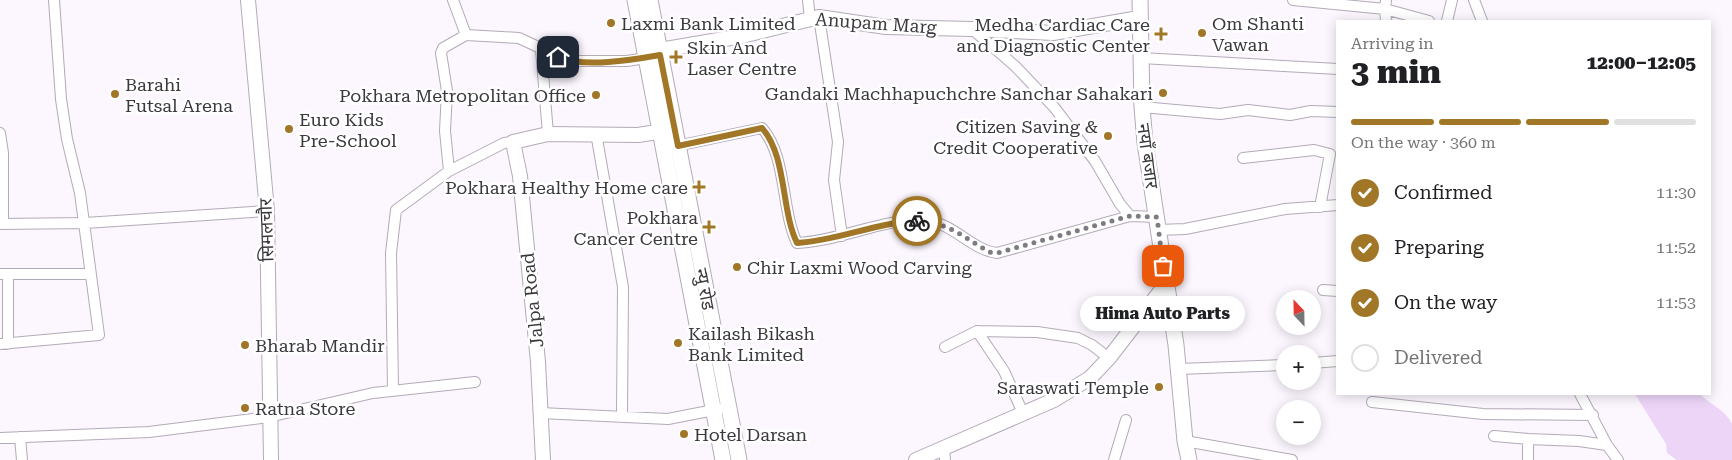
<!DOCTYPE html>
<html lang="en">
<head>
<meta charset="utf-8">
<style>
	body { margin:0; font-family:"Roboto Serif","Noto Sans Devanagari",serif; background:#f2f2f2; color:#202124; height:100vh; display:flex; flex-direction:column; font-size:19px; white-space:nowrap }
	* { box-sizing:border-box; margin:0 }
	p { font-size:16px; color:#757577 }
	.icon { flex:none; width:28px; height:28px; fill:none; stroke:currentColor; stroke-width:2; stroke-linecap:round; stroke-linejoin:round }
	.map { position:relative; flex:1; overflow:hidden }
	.drawer { position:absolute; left:1336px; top:20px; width:375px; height:375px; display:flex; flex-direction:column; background:#fff; border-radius:0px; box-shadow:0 2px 12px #0003 }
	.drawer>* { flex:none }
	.needle { width:32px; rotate:338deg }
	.tools { position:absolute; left:1276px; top:290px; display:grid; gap:10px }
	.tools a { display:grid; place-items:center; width:45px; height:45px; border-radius:50%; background:#fff; box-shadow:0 2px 12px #0003; font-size:25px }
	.pin { position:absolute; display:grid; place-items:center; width:42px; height:42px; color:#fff; margin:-21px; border-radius:10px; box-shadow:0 2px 8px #0006 }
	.courier { position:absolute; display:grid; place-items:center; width:50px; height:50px; margin:-25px; border:4px solid #a17727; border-radius:50%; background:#fff; color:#222; box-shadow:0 1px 6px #0007 }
	.bubble { position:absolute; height:35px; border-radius:18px; background:#fff; box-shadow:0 2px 12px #0003; font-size:16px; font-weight:800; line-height:35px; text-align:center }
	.summary em { font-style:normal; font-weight:800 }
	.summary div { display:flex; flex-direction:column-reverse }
	.summary { display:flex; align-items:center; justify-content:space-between; height:85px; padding:0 15px }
	h1 { font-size:32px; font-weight:800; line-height:38px }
	.bar { display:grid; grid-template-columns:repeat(4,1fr); gap:8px 5px; align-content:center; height:60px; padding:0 15px }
	.bar i { height:6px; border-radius:4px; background:#e0e0e0 }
	.bar .selected { background:#a17727 }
	.bar p { grid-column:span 4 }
	ol { padding:0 15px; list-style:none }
	li { display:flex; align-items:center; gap:15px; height:55px }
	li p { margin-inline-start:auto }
	li .icon { padding:5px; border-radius:50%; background:#a17727; color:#fff; stroke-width:4 }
	li:last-child { color:#757577 }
	li i { width:28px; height:28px; border:2px solid #e0e0e0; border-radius:50% }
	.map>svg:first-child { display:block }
	.green { fill:#edd5f8 }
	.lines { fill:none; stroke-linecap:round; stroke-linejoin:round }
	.street-casing { stroke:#b3aab7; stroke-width:12 }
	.secondary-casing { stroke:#b3aab7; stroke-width:16 }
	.primary-casing { stroke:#b3aab7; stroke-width:17 }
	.street { stroke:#fff; stroke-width:10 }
	.secondary { stroke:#fff; stroke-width:14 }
	.primary { stroke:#fff; stroke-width:15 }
	.done { stroke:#7f7b82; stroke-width:5; stroke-dasharray:0 9 }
	.route { stroke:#a17727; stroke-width:6 }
	.poi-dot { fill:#a17727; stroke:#fff; stroke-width:2 }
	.labels { text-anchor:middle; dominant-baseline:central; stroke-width:5; stroke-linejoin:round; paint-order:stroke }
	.poi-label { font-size:18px; fill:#3c393e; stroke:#fff; text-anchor:start }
	.street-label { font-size:18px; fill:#3c393e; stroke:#fff }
</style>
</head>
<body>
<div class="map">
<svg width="1732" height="460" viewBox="0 0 1732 460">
	<rect width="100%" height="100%" fill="#fcf6ff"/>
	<path class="green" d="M1635,394H1700C1710,405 1725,409 1732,424V460H1677L1667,453L1666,444Z"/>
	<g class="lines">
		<g class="street-casing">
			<path id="street" d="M453,0L466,35L519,38L568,61H627L652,57
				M808,0L810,19
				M1293,0L1385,9L1386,0
				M1474,0L1482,21
				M819,17L838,142L834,180L842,236
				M1386,21L1385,9L1429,21
				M1447,21L1452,0
				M972,29L1015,66L1054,107L1095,161L1120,204L1130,216
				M541,49L548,134
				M1141,58L1338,69
				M1142,107L1220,114L1248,110L1290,115L1311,111L1338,112
				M0,133L3,153V224
				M596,133L623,287L622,416
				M672,147L762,128C787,156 781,210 797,243C837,242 892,215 928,221C954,224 972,250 997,253L1130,216L1157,217
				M1243,158L1314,150L1330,154L1320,207
				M449,171L445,131L447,91L441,53L443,48L466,35
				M0,224L85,223L267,211
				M1158,230L1185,229L1285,209L1338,205
				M0,274H90
				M1323,290L1338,291
				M977,331L1004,371L1023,413
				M0,344L99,335L80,193L67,139L61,99L54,0
				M8,344V274
				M945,347L977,331L1037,332L1078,338L1092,345L1109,358
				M1312,363L1338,361
				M1178,369L1285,365
				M393,390L391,253L396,210L449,171L504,143L513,142
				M1580,394L1607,445L1618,460
				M1372,402L1483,414L1593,415
				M540,413L668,419L719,409
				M1494,436L1528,439
				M20,437L22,460
				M0,438L149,432L269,417L373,393L475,382
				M1185,441L1292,460
				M944,447L945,460
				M1114,460L1126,420
				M1528,460V439L1579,441L1607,445"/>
		</g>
		<g class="secondary-casing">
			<path id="secondary" d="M248,0L267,211L271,460
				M648,52L742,36L819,17L886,27L972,29L1053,33L1139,18
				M543,460L538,362L520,176L513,142L548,134L638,135L670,130
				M916,460L1054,400L1090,378L1109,358L1166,284"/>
		</g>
		<g class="primary-casing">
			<path id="primary" d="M635,0L723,460
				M650,0L739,460
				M1140,0L1142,107L1145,143L1176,345L1185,441L1189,460"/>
		</g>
		<use href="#street" class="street"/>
		<use href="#secondary" class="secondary"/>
		<use href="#primary" class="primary"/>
	</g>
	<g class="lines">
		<path class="done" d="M917,221C944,220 967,239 989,252L997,253L1130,216L1157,217L1163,266"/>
		<path class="route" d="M558,57C584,68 632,60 660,55L678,146L762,128C787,156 781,211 797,243C838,241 877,222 917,221"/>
	</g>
	<g class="poi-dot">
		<circle cx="611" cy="23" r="5"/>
		<circle cx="1202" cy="33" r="5"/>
		<path d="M1158.5 26.5h5v5h5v5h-5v5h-5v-5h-5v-5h5z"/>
		<path d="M673.5 49.5h5v5h5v5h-5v5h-5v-5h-5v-5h5z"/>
		<circle cx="1163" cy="93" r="5"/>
		<circle cx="115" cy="94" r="5"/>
		<circle cx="596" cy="95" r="5"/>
		<circle cx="289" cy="129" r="5"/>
		<circle cx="1108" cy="136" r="5"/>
		<path d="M696.5 179.5h5v5h5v5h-5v5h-5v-5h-5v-5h5z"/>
		<path d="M706.5 219.5h5v5h5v5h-5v5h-5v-5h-5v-5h5z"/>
		<circle cx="737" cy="267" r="5"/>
		<circle cx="678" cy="343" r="5"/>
		<circle cx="245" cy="345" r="5"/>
		<circle cx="1159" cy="387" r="5"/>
		<circle cx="245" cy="408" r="5"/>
		<circle cx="684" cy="434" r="5"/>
	</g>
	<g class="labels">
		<g class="poi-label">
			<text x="621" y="23">Laxmi Bank Limited</text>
			<text x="1212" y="23">Om Shanti<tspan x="1212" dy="21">Vawan</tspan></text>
			<text x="1150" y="24" text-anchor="end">Medha Cardiac Care<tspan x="1150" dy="21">and Diagnostic Center</tspan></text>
			<text x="687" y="47">Skin And<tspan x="687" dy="21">Laser Centre</tspan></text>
			<text x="125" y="84">Barahi<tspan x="125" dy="21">Futsal Arena</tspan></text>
			<text x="1153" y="93" text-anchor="end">Gandaki Machhapuchchre Sanchar Sahakari</text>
			<text x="586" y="95" text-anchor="end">Pokhara Metropolitan Office</text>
			<text x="299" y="119">Euro Kids<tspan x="299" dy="21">Pre-School</tspan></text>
			<text x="1098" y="126" text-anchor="end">Citizen Saving &amp;<tspan x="1098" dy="21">Credit Cooperative</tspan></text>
			<text x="688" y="187" text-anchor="end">Pokhara Healthy Home care</text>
			<text x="698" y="217" text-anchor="end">Pokhara<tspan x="698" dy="21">Cancer Centre</tspan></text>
			<text x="747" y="267">Chir Laxmi Wood Carving</text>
			<text x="688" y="333">Kailash Bikash<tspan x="688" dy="21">Bank Limited</tspan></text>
			<text x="255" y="345">Bharab Mandir</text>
			<text x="1149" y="387" text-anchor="end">Saraswati Temple</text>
			<text x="255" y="408">Ratna Store</text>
			<text x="694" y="434">Hotel Darsan</text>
		</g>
		<g class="street-label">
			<text transform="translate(876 23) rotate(4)">Anupam Marg</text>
			<text transform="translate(1148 156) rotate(82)">नयाँ बजार</text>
			<text transform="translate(266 230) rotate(-92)">सिमलचौर</text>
			<text transform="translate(705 289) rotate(79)">न्यु रोड</text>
			<text transform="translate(532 300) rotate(-96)">Jalpa Road</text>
		</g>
	</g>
</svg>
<div class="tools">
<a><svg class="needle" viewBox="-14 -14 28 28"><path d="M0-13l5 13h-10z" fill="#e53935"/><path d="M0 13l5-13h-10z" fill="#757577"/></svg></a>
<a>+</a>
<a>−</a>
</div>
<div class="pin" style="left:1163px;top:266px;background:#ea580c"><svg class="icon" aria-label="bag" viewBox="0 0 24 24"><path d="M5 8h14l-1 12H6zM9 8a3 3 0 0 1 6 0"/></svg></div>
<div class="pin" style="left:558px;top:57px;background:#1f2937"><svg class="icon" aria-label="home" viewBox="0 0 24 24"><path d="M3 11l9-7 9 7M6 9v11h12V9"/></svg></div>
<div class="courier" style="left:917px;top:221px"><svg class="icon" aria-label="bike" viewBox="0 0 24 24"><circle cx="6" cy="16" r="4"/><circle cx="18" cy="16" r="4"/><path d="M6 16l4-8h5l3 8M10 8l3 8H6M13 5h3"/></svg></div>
<div class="bubble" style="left:1080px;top:296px;width:165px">Hima Auto Parts</div>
<section class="drawer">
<div class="summary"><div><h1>3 min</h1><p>Arriving in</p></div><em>12:00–12:05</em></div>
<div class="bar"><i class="selected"></i><i class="selected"></i><i class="selected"></i><i></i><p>On the way · 360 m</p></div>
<ol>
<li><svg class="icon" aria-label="check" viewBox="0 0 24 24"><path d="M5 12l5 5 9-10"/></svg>Confirmed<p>11:30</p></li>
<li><svg class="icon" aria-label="check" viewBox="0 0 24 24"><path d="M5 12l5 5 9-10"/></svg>Preparing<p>11:52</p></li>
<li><svg class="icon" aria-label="check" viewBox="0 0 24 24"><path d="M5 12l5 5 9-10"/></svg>On the way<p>11:53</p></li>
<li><i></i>Delivered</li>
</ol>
</section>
</div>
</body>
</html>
